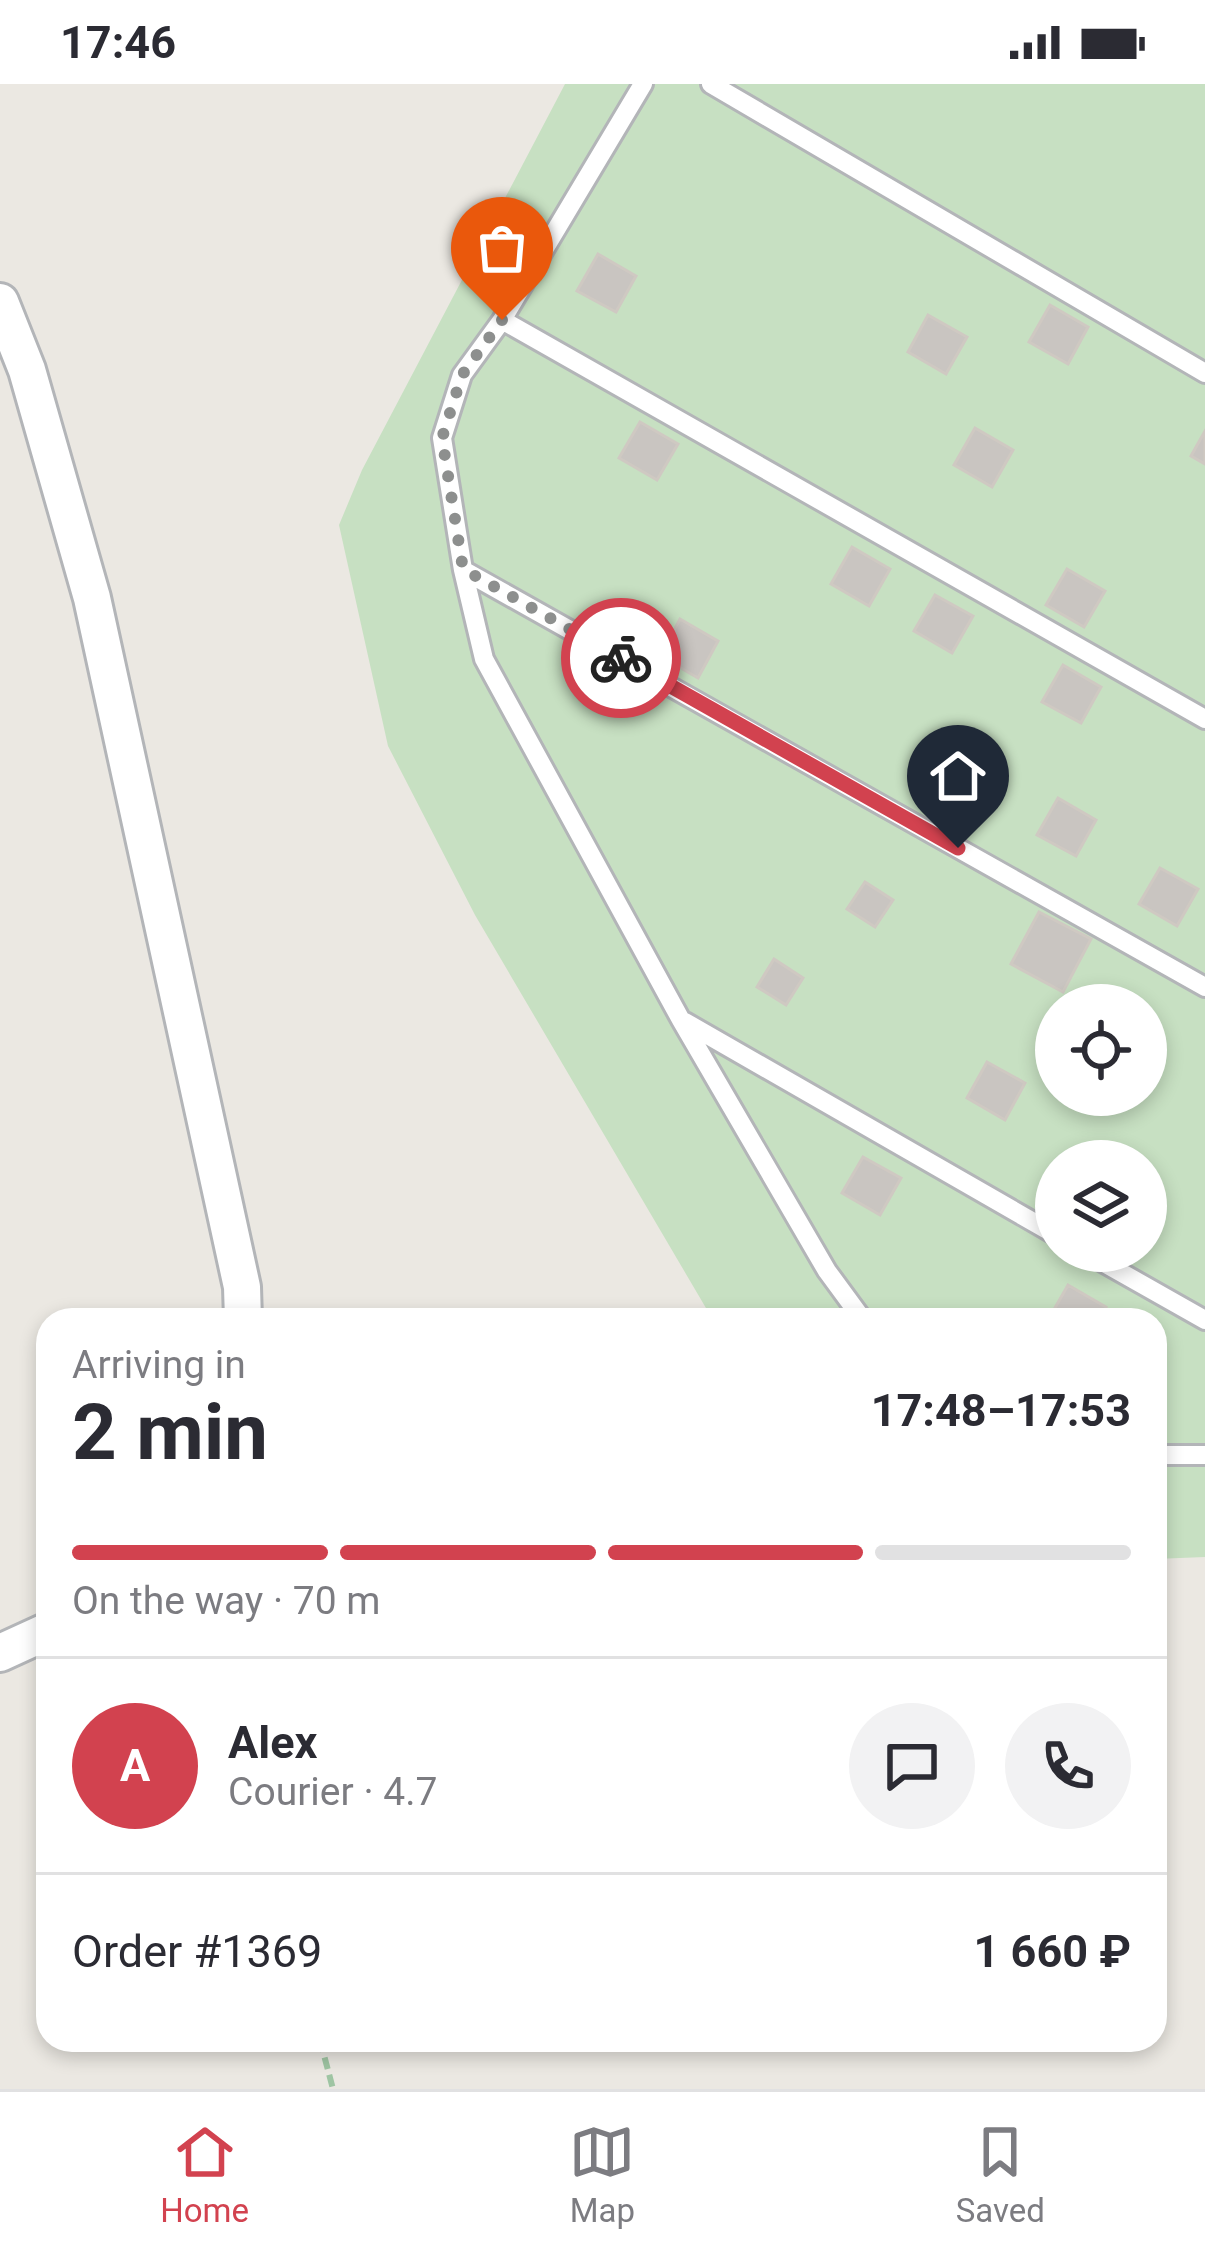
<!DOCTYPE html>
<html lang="en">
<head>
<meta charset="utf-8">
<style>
	body { margin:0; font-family:Roboto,sans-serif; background:#f2f2f3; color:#2b2b33; height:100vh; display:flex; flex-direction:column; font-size:45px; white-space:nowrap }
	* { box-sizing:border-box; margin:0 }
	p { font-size:39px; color:#7c7c81 }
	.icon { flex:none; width:66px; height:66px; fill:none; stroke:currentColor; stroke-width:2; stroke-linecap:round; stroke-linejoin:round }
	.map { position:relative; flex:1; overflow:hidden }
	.details { position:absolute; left:36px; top:1224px; width:1131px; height:744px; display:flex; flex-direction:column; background:#fff; border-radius:36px; box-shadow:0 6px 18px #0003 }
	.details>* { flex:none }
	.controls { position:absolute; left:1035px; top:900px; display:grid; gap:24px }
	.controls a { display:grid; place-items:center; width:132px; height:132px; border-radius:50%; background:#fff; box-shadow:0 6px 18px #0003; font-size:60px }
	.pin { position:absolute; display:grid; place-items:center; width:102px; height:102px; color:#fff; margin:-123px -51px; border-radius:50% 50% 50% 0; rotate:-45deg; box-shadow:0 0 12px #0007 }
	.pin .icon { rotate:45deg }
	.courier { position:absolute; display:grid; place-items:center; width:120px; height:120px; margin:-60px; border:9px solid #d2424f; border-radius:50%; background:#fff; color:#222; box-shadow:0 3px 15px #0007 }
	.overview em { font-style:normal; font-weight:700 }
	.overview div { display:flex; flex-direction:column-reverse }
	.overview { display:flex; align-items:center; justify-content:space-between; height:204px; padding:0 36px }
	h1 { font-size:78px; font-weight:700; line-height:90px }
	.bar { display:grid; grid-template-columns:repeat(4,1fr); gap:18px 12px; align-content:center; height:144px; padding:0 36px }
	.bar i { height:15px; border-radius:9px; background:#e1e1e2 }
	.bar .on { background:#d2424f }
	.bar p { grid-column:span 4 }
	.line { display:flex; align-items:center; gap:30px; padding:0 36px; border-top:3px solid #e1e1e2 }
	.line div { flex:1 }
	.round { display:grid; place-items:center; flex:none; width:126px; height:126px; border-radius:63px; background:#f2f2f3 }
	.status { display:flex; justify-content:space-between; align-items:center; height:84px; padding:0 60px; background:#fff; direction:ltr }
	.status svg { height:33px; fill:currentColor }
	.menu { display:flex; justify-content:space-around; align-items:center; height:168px; border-top:3px solid #e1e1e2; background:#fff; font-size:33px; color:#7c7c81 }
	.menu a { display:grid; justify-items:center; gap:6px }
	.menu .on { color:#d2424f }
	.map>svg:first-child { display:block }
	.green { fill:#c7e0c2; fill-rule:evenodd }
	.building { fill:#c9c5c1; stroke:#cfc9c2; stroke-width:3 }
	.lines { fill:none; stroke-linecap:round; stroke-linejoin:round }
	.service-casing { stroke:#b3b5b8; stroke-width:24 }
	.minor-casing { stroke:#b3b5b8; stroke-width:42 }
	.path { stroke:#9fc5a3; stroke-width:6; stroke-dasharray:12 6; stroke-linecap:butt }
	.service { stroke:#fff; stroke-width:18 }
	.minor { stroke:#fff; stroke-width:36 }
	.done { stroke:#8d8f8e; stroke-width:12; stroke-dasharray:0 21.6 }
	.route { stroke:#d2424f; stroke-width:15 }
</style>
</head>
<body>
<div class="status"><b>17:46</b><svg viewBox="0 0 49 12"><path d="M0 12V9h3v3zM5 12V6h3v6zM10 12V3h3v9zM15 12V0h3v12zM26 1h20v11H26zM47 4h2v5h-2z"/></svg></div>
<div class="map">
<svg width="1205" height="2005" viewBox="0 0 1205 2005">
	<rect width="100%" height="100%" fill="#ebe8e2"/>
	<path class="green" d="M565,0H1205V1473L1155,1475V1236H713L475,831L388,662L339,441L362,386ZM1056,921H1146V1011H1056ZM1056,1077H1146V1167H1056Z"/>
	<path class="building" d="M598,170L636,192L616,228L577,207Z
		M1050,221L1088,243L1068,280L1029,258Z
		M928,231L967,253L946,290L908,268Z
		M640,338L678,360L657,396L619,374Z
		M975,344L1013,366L992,403L954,381Z
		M1205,347V380L1191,372Z
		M852,463L890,485L869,522L831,500Z
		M1067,485L1105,507L1084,543L1046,521Z
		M935,511L973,532L952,569L914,547Z
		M680,535L718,557L698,594L660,572Z
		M1063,581L1101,603L1081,639L1042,618Z
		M1058,714L1096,736L1076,772L1037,751Z
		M1160,784L1198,805L1177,842L1139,820Z
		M865,798L893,816L875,843L847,825Z
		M1039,828L1091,855L1063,908L1011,880Z
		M774,875L803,894L786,921L757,903Z
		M987,978L1025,999L1005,1036L967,1014Z
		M863,1073L901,1094L880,1131L842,1109Z
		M1068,1201L1106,1223L1099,1236H1048Z"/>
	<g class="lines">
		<g class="service-casing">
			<path id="service" d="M643,0L502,236L462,291L442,354L463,486L484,575L681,936L827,1187L863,1236
				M711,0L1205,289
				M502,236L1205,635
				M463,486L1205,903
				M685,938L1056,1151
				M1083,1167L1205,1236
				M1155,1371H1205"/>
		</g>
		<g class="minor-casing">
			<path id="minor" d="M0,218L27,286L92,514L242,1203L243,1236
				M0,1569L48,1547"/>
		</g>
		<path class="path" d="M320,1956L333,2005"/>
		<use href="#service" class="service"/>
		<use href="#minor" class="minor"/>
	</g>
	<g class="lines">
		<path class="done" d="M502,236L462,291L442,354L463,485L621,574"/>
		<path class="route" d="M621,574L958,764"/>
	</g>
</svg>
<div class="controls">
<a><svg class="icon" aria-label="locate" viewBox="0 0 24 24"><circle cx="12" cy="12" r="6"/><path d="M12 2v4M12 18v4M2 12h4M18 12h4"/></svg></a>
<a><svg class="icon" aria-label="layers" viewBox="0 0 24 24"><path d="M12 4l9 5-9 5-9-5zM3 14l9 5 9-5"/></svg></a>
</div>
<div class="pin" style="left:502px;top:236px;background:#ea580c"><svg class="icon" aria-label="bag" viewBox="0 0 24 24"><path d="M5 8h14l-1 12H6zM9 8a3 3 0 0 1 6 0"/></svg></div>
<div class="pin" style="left:958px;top:764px;background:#1f2937"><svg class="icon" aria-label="home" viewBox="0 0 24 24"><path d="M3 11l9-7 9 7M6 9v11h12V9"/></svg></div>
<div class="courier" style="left:621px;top:574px"><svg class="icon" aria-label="bike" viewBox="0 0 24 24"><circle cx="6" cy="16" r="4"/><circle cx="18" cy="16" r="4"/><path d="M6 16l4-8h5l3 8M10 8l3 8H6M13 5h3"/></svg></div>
<section class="details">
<div class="overview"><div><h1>2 min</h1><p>Arriving in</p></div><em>17:48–17:53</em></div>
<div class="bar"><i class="on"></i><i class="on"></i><i class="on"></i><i></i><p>On the way · 70 m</p></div>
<div class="line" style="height:216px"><b class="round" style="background:#d2424f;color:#fff">A</b><div><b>Alex</b><p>Courier · 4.7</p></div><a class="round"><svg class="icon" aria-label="chat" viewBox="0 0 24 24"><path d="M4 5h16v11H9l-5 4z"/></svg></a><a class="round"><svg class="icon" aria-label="phone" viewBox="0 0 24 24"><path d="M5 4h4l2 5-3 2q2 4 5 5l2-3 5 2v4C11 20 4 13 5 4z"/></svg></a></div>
<div class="line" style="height:156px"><div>Order #1369</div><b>1 660 ₽</b></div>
</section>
</div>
<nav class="menu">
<a class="on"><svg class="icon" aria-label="home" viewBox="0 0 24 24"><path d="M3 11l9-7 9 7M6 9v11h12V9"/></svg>Home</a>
<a><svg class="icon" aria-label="map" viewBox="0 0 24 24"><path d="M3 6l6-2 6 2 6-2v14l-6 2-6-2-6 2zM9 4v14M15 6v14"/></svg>Map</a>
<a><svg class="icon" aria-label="saved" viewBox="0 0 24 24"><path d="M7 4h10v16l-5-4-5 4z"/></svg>Saved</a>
</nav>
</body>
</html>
